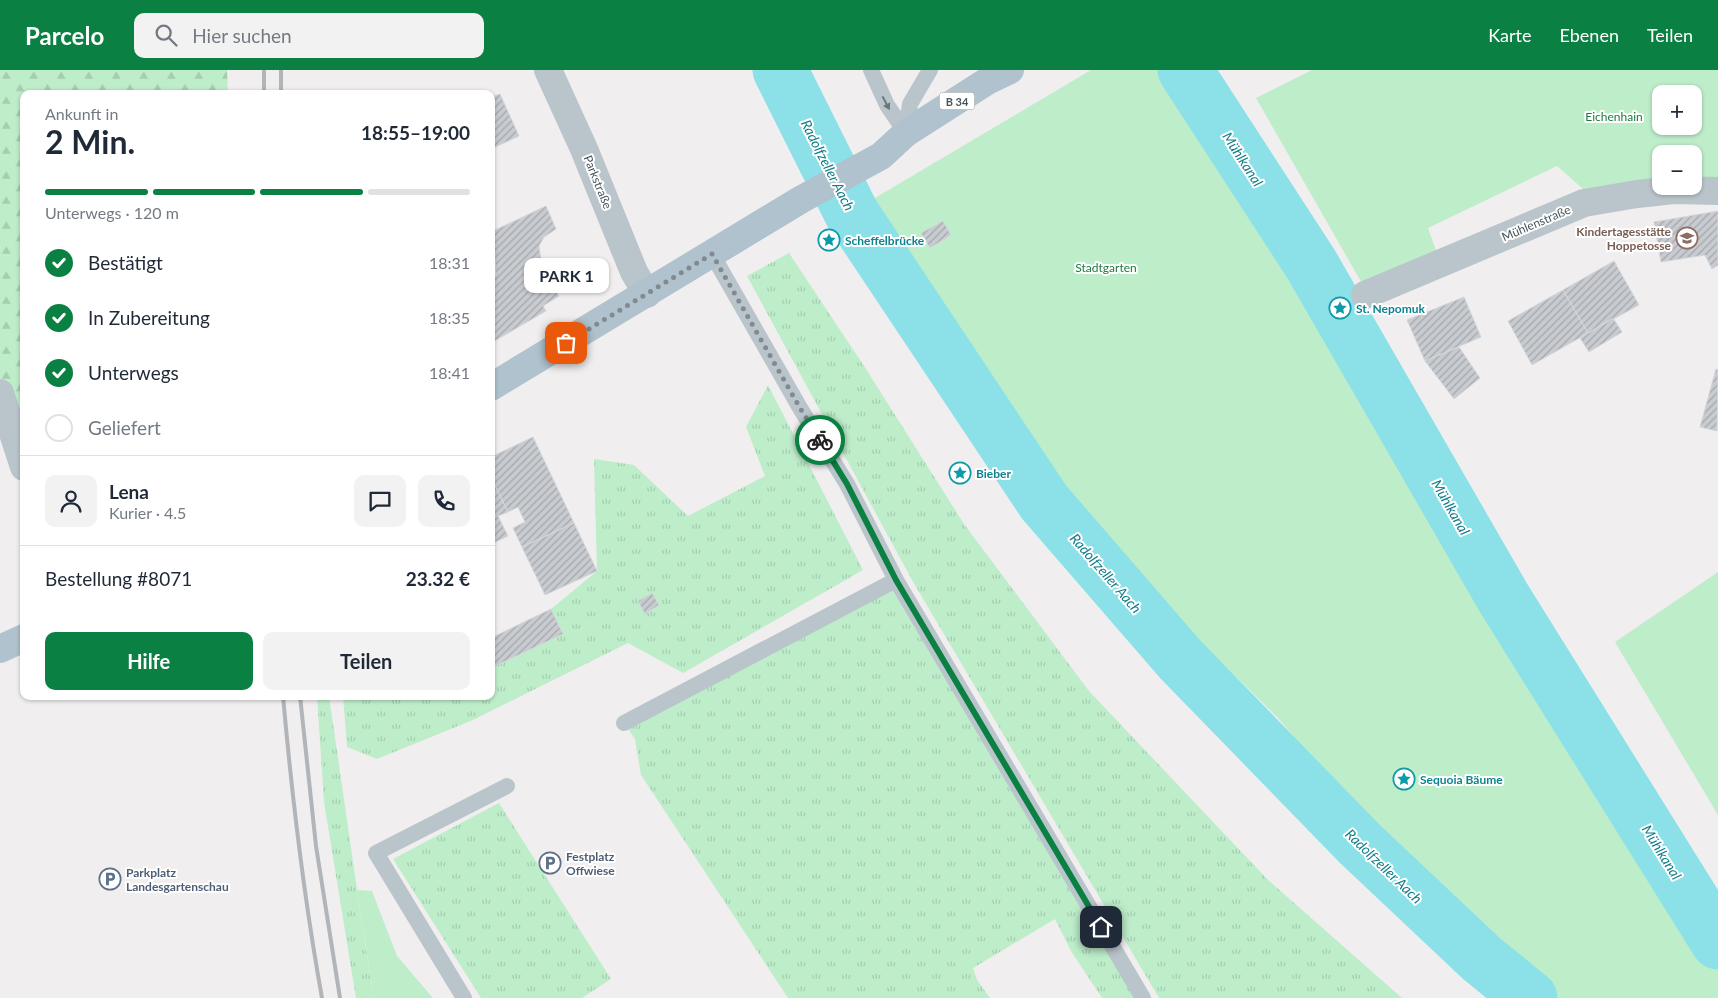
<!DOCTYPE html>
<html lang="de">
<head>
<meta charset="utf-8">
<style>
	body { margin:0; font-family:Lato,sans-serif; background:#f2f2f3; color:#1f2937; height:100vh; display:flex; flex-direction:column; font-size:19px; white-space:nowrap }
	* { box-sizing:border-box; margin:0 }
	p { font-size:16px; color:#747a83 }
	.icon { flex:none; width:28px; height:28px; fill:none; stroke:currentColor; stroke-width:2; stroke-linecap:round; stroke-linejoin:round }
	.map { position:relative; flex:1; overflow:hidden }
	.panel { position:absolute; left:20px; top:20px; width:475px; height:610px; display:flex; flex-direction:column; background:#fff; border-radius:10px; box-shadow:0 1px 4px #0004 }
	.panel>* { flex:none }
	.fabs { position:absolute; left:1652px; top:15px; display:grid; gap:10px }
	.fabs a { display:grid; place-items:center; width:50px; height:50px; border-radius:10px; background:#fff; box-shadow:0 1px 4px #0004; font-size:25px }
	.pin { position:absolute; display:grid; place-items:center; width:42px; height:42px; color:#fff; margin:-21px; border-radius:10px; box-shadow:0 2px 8px #0006 }
	.courier { position:absolute; display:grid; place-items:center; width:50px; height:50px; margin:-25px; border:4px solid #0b8043; border-radius:50%; background:#fff; color:#222; box-shadow:0 1px 6px #0007 }
	.bubble { position:absolute; height:35px; border-radius:10px; background:#fff; box-shadow:0 1px 4px #0004; font-size:16px; font-weight:700; line-height:35px; text-align:center }
	.headline em { font-style:normal; font-weight:700 }
	.headline div { display:flex; flex-direction:column-reverse }
	.headline { display:flex; align-items:center; justify-content:space-between; height:85px; padding:0 25px }
	h1 { font-size:32px; font-weight:700; line-height:38px }
	.bar { display:grid; grid-template-columns:repeat(4,1fr); gap:8px 5px; align-content:center; height:60px; padding:0 25px }
	.bar i { height:6px; border-radius:4px; background:#e0e1e3 }
	.bar .on { background:#0b8043 }
	.bar p { grid-column:span 4 }
	.line { display:flex; align-items:center; gap:12px; padding:0 25px; border-top:1px solid #e0e1e3 }
	.line div { flex:1 }
	.round { display:grid; place-items:center; flex:none; width:52px; height:52px; border-radius:10px; background:#f2f2f3 }
	ol { padding:0 25px; list-style:none }
	li { display:flex; align-items:center; gap:15px; height:55px }
	li p { margin-inline-start:auto }
	li .icon { padding:5px; border-radius:50%; background:#0b8043; color:#fff; stroke-width:4 }
	li:last-child { color:#747a83 }
	li i { width:28px; height:28px; border:2px solid #e0e1e3; border-radius:50% }
	.primary-button { display:flex; gap:10px; margin-top:auto; padding:10px 25px }
	.primary-button a { flex:1; height:58px; border-radius:10px; background:#0b8043; color:#fff; font-size:20px; font-weight:700; line-height:58px; text-align:center }
	.primary-button a+a { background:#f2f2f3; color:#1f2937 }
	header { display:flex; align-items:center; gap:30px; box-sizing:border-box; height:70px; padding:0 25px; background:#0b8043; color:#fff }
	header strong { font-size:24px }
	nav { display:flex; gap:28px; margin-inline-start:auto; font-size:18px }
	.search { width:350px; height:45px; background:#f2f2f3; display:flex; align-items:center; gap:12px; box-sizing:border-box; padding:0 18px; border-radius:10px; color:#747a83; font-size:19px }
	.map>svg:first-child { display:block }
	.grass { fill:url(#grass-tufts) }
	.forest { fill:url(#forest-firs) }
	.green { fill:#beedca; fill-rule:evenodd }
	.lines { fill:none; stroke-linecap:round; stroke-linejoin:round }
	.river { stroke:#8ce1e9; stroke-width:55 }
	.building { fill:url(#building-hatch); stroke:#d3d6da }
	.lane { stroke:#bac5cb; stroke-width:16 }
	.street { stroke:#bac5cb; stroke-width:28 }
	.primary { stroke:#afc2cd; stroke-width:28 }
	.rail { stroke:#b1b5b9; stroke-width:4 }
	.oneway { fill:#6a767d }
	.done { stroke:#828a8f; stroke-width:5; stroke-dasharray:0 9 }
	.route { stroke:#0b8043; stroke-width:6 }
	.labels { text-anchor:middle; dominant-baseline:central; stroke-width:4; stroke-linejoin:round; paint-order:stroke }
	.shield { fill:#fff; stroke:#7e878c; stroke-width:1 }
	.shield-label { font-size:11px; font-weight:bold; fill:#47545b }
	.park-label { font-size:12px; fill:#1a7b3e; stroke:#fff }
	.street-label { font-size:12px; fill:#47545b; stroke:#fff }
	.education-label { font-size:12px; font-weight:bold; fill:#785e54; stroke:#fff; text-anchor:end }
	.culture-label { font-size:12px; font-weight:bold; fill:#0d838f; stroke:#fff; text-anchor:start }
	.service-label { font-size:12px; font-weight:bold; fill:#4e5e75; stroke:#fff; text-anchor:start }
	.water-label { font-size:14px; font-style:italic; fill:#117d87; stroke:#fff }
</style>
</head>
<body>
<header>
<strong>Parcelo</strong>
<div class="search"><svg class="icon" aria-label="search" viewBox="0 0 24 24"><circle cx="10" cy="10" r="6"/><path d="M15 15l6 6"/></svg>Hier suchen</div>
<nav><a>Karte</a><a>Ebenen</a><a>Teilen</a></nav>
</header>
<div class="map">
<svg width="1718" height="928" viewBox="0 0 1718 928">
	<defs>
		<pattern id="grass-tufts" width="24" height="20" patternUnits="userSpaceOnUse" patternTransform="scale(1.25)"><rect width="24" height="20" fill="#beedca"/><path d="M3 7l-1-3M5 7V3M7 7l1-3M15 17l-1-3M17 17v-4M19 17l1-3" fill="none" stroke="#a5cdb0"/></pattern>
		<pattern id="forest-firs" width="22" height="20" patternUnits="userSpaceOnUse" patternTransform="scale(1.25)"><rect width="22" height="20" fill="#beedca"/><path d="M5 1l3.5 6h-7zM16 11l3.5 6h-7z" fill="#a5cdb0"/></pattern>
		<pattern id="building-hatch" width="6" height="6" patternUnits="userSpaceOnUse" patternTransform="scale(1.25)"><rect width="6" height="6" fill="#c8ccd1"/><path d="M-1 1l2-2M0 6l6-6M5 7l2-2" fill="none" stroke="#a4a8ad"/></pattern>
	</defs>
	<rect width="100%" height="100%" fill="#f1eeef"/>
	<path class="grass" d="M789,183L864,296L964,454L1089,621L1268,810L1402,928H1159L912,510L747,206Z
		M768,315L863,500L683,603L628,573L473,650L377,689L347,677L343,626H491V598L563,564L551,539L597,501L594,389L634,395L688,446L765,406L746,357Z
		M896,510L1143,928H1102L1071,881L1055,849L973,898L977,910L990,928H788L641,705L635,669L624,653Z
		M317,626H329L361,847L374,928H356L324,732Z
		M499,733L611,909L582,928H481L393,789Z"/>
	<path class="forest" d="M0,0H227L228,24H24V397L0,323Z"/>
	<path class="green" d="M1091,0H1192L1500,530L1718,879V928H1536L1359,744L1278,648L1051,425L858,138Z
		M1312,0H1718V110L1694,111V84H1661V111L1590,125L1557,96L1428,158L1437,183L1364,217L1256,28ZM1661,24H1694V56H1661Z
		M1718,502V745L1615,572Z
		M357,820L372,821L397,886L433,928H374Z"/>
	<g class="lines">
		<path class="river" d="M780,0L852,144L1044,432L1180,589L1360,774L1482,889L1530,928
			M1185,0L1311,194L1503,527L1718,872"/>
	</g>
	<path class="building" d="M500,24L519,66L491,79V27Z
		M546,136L556,159L544,167L539,176L542,197L539,202L545,211H549L559,226L543,236L546,241L491,273V208L496,205L493,161Z
		M1718,141V195L1712,199L1705,185L1661,192L1654,152Z
		M943,151L951,165L930,178L921,163Z
		M1614,191L1639,235L1588,263L1563,220Z
		M1563,220L1588,263L1532,295L1508,251Z
		M1464,227L1481,267L1425,291L1407,250Z
		M1613,248L1622,262L1589,282L1580,268Z
		M1459,277L1480,308L1454,329L1425,291Z
		M1716,299L1718,300L1717,361L1700,357Z
		M533,367L574,453L522,477L513,458L525,452L518,437L508,442L491,407V387Z
		M491,407L508,442L498,446L508,466L491,474Z
		M574,453L597,501L545,525L522,477Z
		M652,523L659,535L645,544L638,531Z
		M551,539L563,564L491,598V568Z"/>
	<g class="lines">
		<path class="lane" d="M871,0L887,35L906,63
			M906,63L910,34L930,0
			M896,510L1143,928
			M624,653L896,510L847,414L800,338L712,184
			M464,928L376,783L507,716"/>
		<path class="street" d="M548,0L584,79L634,202L647,224
			M1365,225L1584,133L1637,124L1674,120L1718,121
			M0,323L24,397"/>
		<path class="primary" d="M491,317L802,129L881,86L906,63L989,10L1010,0
			M0,579L24,568"/>
		<path class="rail" d="M281,0V24
			M264,24V0
			M283,626C292,727 304,828 322,928
			M300,626L316,776L340,928"/>
	</g>
	<defs><path id="oneway-solid" d="M-6-.8H1V-3.2L6.5 0L1 3.2V.8H-6Z" transform="scale(1.25)"/></defs>
	<use class="oneway" href="#oneway-solid" transform="translate(886 33) rotate(62)"/>
	<g class="lines">
		<path class="done" d="M566,273L712,184L800,338L820,370"/>
		<path class="route" d="M820,370L847,414L896,510L1101,857"/>
	</g>
	<defs>
		<g id="school-ring" transform="scale(1.125)"><circle r="9.5" fill="#fff" stroke="#8d6e63" stroke-width="1.5"/><path d="M0-5L7-2L0 1L-7-2ZM-4 1L0 2.5L4 1V4Q0 6-4 4Z" fill="#8d6e63"/></g>
		<g id="sight-ring" transform="scale(1.125)"><circle r="9.5" fill="#fff" stroke="#0f9aa8" stroke-width="1.5"/><path d="M0-6L1.8-2.2L6-1.7L2.9 1.2L3.7 5.4L0 3.3L-3.7 5.4L-2.9 1.2L-6-1.7L-1.8-2.2Z" fill="#0f9aa8"/></g>
		<g id="parking-ring" transform="scale(1.125)"><circle r="9.5" fill="#fff" stroke="#5c6f8a" stroke-width="1.5"/><path d="M-3.5-5.5H1a3.5 3.5 0 0 1 0 7H-1V5.5H-3.5ZM-1-3.4V-.6H.8a1.4 1.4 0 0 0 0-2.8Z" fill="#5c6f8a"/></g>
	</defs>
	<g fill-rule="evenodd">
		<use href="#school-ring" x="1687" y="168"/>
		<use href="#sight-ring" x="829" y="170"/>
		<use href="#sight-ring" x="1340" y="238"/>
		<use href="#sight-ring" x="960" y="403"/>
		<use href="#sight-ring" x="1404" y="709"/>
		<use href="#parking-ring" x="550" y="793"/>
		<use href="#parking-ring" x="110" y="809"/>
	</g>
	<g class="labels">
		<rect class="shield" x="939.5" y="22.5" width="35" height="17" rx="4"/>
		<g class="shield-label">
			<text x="957" y="31">B 34</text>
		</g>
		<g class="park-label">
			<text x="1614" y="46">Eichenhain</text>
			<text x="1106" y="197">Stadtgarten</text>
		</g>
		<g class="street-label">
			<text transform="translate(598 112) rotate(68)">Parkstraße</text>
			<text transform="translate(1536 153) rotate(-23)">Mühlenstraße</text>
		</g>
		<g class="education-label">
			<text x="1671" y="161">Kindertagesstätte<tspan x="1671" dy="14">Hoppetosse</tspan></text>
		</g>
		<g class="culture-label">
			<text x="845" y="170">Scheffelbrücke</text>
			<text x="1356" y="238">St. Nepomuk</text>
			<text x="976" y="403">Bieber</text>
			<text x="1420" y="709">Sequoia Bäume</text>
		</g>
		<g class="service-label">
			<text x="566" y="786">Festplatz<tspan x="566" dy="14">Offwiese</tspan></text>
			<text x="126" y="802">Parkplatz<tspan x="126" dy="14">Landesgartenschau</tspan></text>
		</g>
		<g class="water-label">
			<text transform="translate(1243 89) rotate(57)">Mühlkanal</text>
			<text transform="translate(828 95) rotate(63)">Radolfzeller Aach</text>
			<text transform="translate(1451 437) rotate(60)">Mühlkanal</text>
			<text transform="translate(1106 503) rotate(49)">Radolfzeller Aach</text>
			<text transform="translate(1662 782) rotate(58)">Mühlkanal</text>
			<text transform="translate(1384 796) rotate(44)">Radolfzeller Aach</text>
		</g>
	</g>
</svg>
<div class="fabs">
<a>+</a>
<a>−</a>
</div>
<div class="pin" style="left:566px;top:273px;background:#ea580c"><svg class="icon" aria-label="bag" viewBox="0 0 24 24"><path d="M5 8h14l-1 12H6zM9 8a3 3 0 0 1 6 0"/></svg></div>
<div class="pin" style="left:1101px;top:857px;background:#1f2937"><svg class="icon" aria-label="home" viewBox="0 0 24 24"><path d="M3 11l9-7 9 7M6 9v11h12V9"/></svg></div>
<div class="courier" style="left:820px;top:370px"><svg class="icon" aria-label="bike" viewBox="0 0 24 24"><circle cx="6" cy="16" r="4"/><circle cx="18" cy="16" r="4"/><path d="M6 16l4-8h5l3 8M10 8l3 8H6M13 5h3"/></svg></div>
<div class="bubble" style="left:524px;top:188px;width:85px">PARK 1</div>
<section class="panel">
<div class="headline"><div><h1>2 Min.</h1><p>Ankunft in</p></div><em>18:55–19:00</em></div>
<div class="bar"><i class="on"></i><i class="on"></i><i class="on"></i><i></i><p>Unterwegs · 120 m</p></div>
<ol>
<li><svg class="icon" aria-label="check" viewBox="0 0 24 24"><path d="M5 12l5 5 9-10"/></svg>Bestätigt<p>18:31</p></li>
<li><svg class="icon" aria-label="check" viewBox="0 0 24 24"><path d="M5 12l5 5 9-10"/></svg>In Zubereitung<p>18:35</p></li>
<li><svg class="icon" aria-label="check" viewBox="0 0 24 24"><path d="M5 12l5 5 9-10"/></svg>Unterwegs<p>18:41</p></li>
<li><i></i>Geliefert</li>
</ol>
<div class="line" style="height:90px"><a class="round"><svg class="icon" aria-label="person" viewBox="0 0 24 24"><circle cx="12" cy="8" r="4"/><path d="M4 21q1-7 8-7t8 7"/></svg></a><div><b>Lena</b><p>Kurier · 4.5</p></div><a class="round"><svg class="icon" aria-label="chat" viewBox="0 0 24 24"><path d="M4 5h16v11H9l-5 4z"/></svg></a><a class="round"><svg class="icon" aria-label="phone" viewBox="0 0 24 24"><path d="M5 4h4l2 5-3 2q2 4 5 5l2-3 5 2v4C11 20 4 13 5 4z"/></svg></a></div>
<div class="line" style="height:65px"><div>Bestellung #8071</div><b>23.32 €</b></div>
<div class="primary-button"><a>Hilfe</a><a>Teilen</a></div>
</section>
</div>
</body>
</html>
